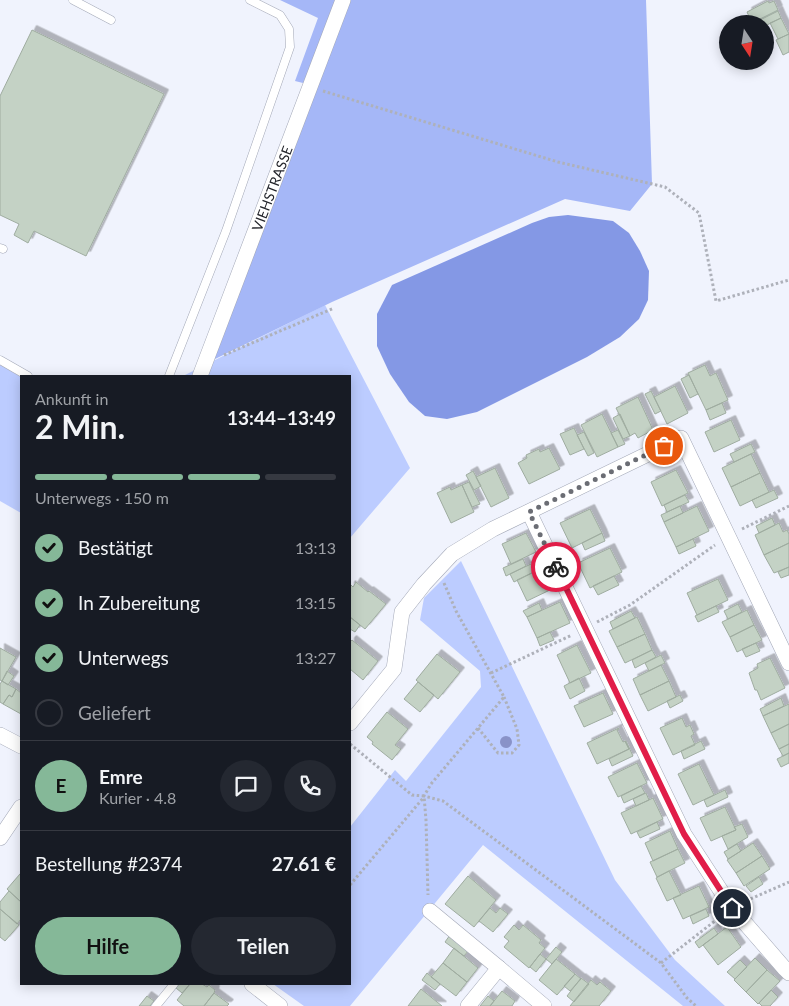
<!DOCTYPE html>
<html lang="de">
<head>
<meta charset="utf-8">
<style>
	body { margin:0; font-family:Lato,sans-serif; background:#242831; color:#f1f3f6; height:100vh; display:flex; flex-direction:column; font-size:19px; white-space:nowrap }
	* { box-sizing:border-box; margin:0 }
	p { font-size:16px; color:#9ea1a6 }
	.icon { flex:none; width:28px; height:28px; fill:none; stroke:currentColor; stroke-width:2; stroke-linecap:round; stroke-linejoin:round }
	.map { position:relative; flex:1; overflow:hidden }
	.panel { position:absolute; left:20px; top:375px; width:331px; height:610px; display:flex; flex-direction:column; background:#171b24; border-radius:0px; box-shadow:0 2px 12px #0003 }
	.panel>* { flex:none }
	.needle { width:32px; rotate:168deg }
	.fabs { position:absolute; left:719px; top:15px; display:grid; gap:10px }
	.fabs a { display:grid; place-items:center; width:55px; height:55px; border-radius:50%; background:#171b24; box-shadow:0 2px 12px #0003; font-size:25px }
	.pin { position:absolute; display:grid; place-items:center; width:42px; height:42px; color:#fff; margin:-21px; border:2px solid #fff; border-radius:50%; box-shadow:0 1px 5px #0007 }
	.courier { position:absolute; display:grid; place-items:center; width:50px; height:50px; margin:-25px; border:4px solid #e11d48; border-radius:50%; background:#fff; color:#222; box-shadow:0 1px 6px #0007 }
	.summary em { font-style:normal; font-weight:700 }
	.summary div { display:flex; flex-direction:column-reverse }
	.summary { display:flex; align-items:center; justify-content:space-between; height:85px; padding:0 15px }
	h1 { font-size:32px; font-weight:700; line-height:38px }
	.bar { display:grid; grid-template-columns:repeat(4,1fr); gap:8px 5px; align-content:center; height:60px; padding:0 15px }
	.bar i { height:6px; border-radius:4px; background:#363941 }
	.bar .selected { background:#85b898 }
	.bar p { grid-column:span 4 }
	.line { display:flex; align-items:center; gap:12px; padding:0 15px; border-top:1px solid #363941 }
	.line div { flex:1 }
	.round { display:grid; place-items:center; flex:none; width:52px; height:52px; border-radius:26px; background:#242831 }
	ol { padding:0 15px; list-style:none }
	li { display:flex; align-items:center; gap:15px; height:55px }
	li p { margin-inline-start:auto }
	li .icon { padding:5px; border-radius:50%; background:#85b898; color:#111; stroke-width:4 }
	li:last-child { color:#9ea1a6 }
	li i { width:28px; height:28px; border:2px solid #363941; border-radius:50% }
	.cta { display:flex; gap:10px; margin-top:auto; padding:10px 15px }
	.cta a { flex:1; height:58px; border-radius:30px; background:#85b898; color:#111; font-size:20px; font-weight:700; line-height:58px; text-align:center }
	.cta a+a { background:#242831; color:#f1f3f6 }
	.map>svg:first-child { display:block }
	.green { fill:#bcccff }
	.forest { fill:#a5b7f7 }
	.water { fill:#8498e5 }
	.building { fill:#c4d2c5; stroke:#9faca0; filter:url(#shadow) }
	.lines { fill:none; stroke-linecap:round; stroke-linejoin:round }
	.service-casing { stroke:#a3a8b7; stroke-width:9 }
	.minor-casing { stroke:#a3a8b7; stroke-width:16 }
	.path { stroke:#aeb1ba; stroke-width:3; stroke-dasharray:2.5 2.5; stroke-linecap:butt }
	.service { stroke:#fff; stroke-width:8 }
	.minor { stroke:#fff; stroke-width:15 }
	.tree { fill:#8992c8 }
	.done { stroke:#6b6d74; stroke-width:5; stroke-dasharray:0 9 }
	.route { stroke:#e11d48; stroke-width:6 }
	.labels { text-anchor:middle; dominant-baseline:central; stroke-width:4.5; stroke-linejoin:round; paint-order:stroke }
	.street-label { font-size:14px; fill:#23252b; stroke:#fff }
</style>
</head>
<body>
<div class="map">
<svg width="789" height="1006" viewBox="0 0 789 1006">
	<defs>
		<filter id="shadow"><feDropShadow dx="4.5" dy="-4.5" stdDeviation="0" flood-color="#0004"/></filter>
	</defs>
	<rect width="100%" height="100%" fill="#f0f3fd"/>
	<path class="green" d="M325,305L410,468L350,538V376H185V375Z
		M0,365L21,377V513L0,501Z
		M461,561L615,880L675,960L725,1006H683L483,845L350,1006H304L273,984H350V827L395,770L406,781L481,687L480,671L420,620L424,598Z"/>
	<path class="forest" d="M280,0H646L652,184L630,211L565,199L332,302L213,360L315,86L295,81L318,18Z"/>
	<path class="water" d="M568,215L613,221L629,233L640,251L649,271L648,300L639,319L620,337L587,357L477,412L447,419L425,416L409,402L390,374L377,346V314L392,285L532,223L549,217Z"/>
	<path class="building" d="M768,1L769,3L774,1L778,10L752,23L747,12Z
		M778,11L781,18L765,26V24H752Z
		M781,18L789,34L778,39L770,23Z
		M32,30L164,94L86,256L34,231L28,243L14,235L19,224L0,215V96Z
		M789,34V52L783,55L776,40Z
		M705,365L710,376L716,373L728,400L706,410L688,373Z
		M689,375L698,394L690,398L681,379Z
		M675,386L688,413L667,424L654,397Z
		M651,391L661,411L655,414L645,394Z
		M638,397L653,430L638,438L635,433L630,436L616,408Z
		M722,403L726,413L710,420L706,410Z
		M602,414L618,447L597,457L581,425Z
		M620,414L630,436L623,439L613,418Z
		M731,420L740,440L714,452L705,432Z
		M574,428L584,449L570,455L560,434Z
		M618,430L625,444L618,447L611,433Z
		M584,432L594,453L588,456L577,435Z
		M751,444L755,452L734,462L730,454Z
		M549,448L560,469L529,484L518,463L527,458L526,455L539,449L540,452Z
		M751,454L760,473L731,487L722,468Z
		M495,468L509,498L491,507L476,477Z
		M676,470L688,493L662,506L651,482Z
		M473,471L481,486L474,490L466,475Z
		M760,473L769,492L740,506L731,487Z
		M469,482L480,504L472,507L462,485Z
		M462,485L474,512L451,523L437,493L450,487L451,490Z
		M774,490L778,498L756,508L752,500Z
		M685,495L689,502L667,512L664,505Z
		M680,506L683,513L664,522L661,515Z
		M697,506L709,531L676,547L664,522Z
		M590,509L602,533L572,548L560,523Z
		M772,518L775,525L759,533L756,526Z
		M779,523L783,532L787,530L789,534V543L764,555L755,535Z
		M526,533L536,552L511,564L502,544Z
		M602,533L605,541L585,550L582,543Z
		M693,539L696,546L679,554L676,547Z
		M789,543V567L774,573L764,555Z
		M610,548L622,572L590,588L578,563Z
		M523,559L526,566L506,576L503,568Z
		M531,564L534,572L514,582L510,574Z
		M789,567V575L781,578L778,572Z
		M542,568L552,589L527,601L517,580Z
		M614,576L619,585L598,595L593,586Z
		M718,579L728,600L697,615L687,593Z
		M356,582L368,592L369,591L386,604L365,629L350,617V586L351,585L353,587Z
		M560,602L570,623L537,638L527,617Z
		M539,603L542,610L527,617L523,611Z
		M738,604L742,612L728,619L724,611Z
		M716,606L719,612L698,622L695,616Z
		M747,610L754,625L730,637L722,622Z
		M631,611L635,618L613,629L610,622Z
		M350,617L360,625L355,632L350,629Z
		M637,617L645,634L617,647L609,631Z
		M754,625L762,640L737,652L730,637Z
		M550,632L554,640L540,646L537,638Z
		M645,634L652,650L625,663L617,647Z
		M352,640L378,661L363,680L350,669V642Z
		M756,643L760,651L746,657L742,649Z
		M577,645L591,673L570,683L557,655Z
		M0,648L16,657L2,681L0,680Z
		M652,650L656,657L635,668L632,660Z
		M437,654L460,672L438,699L416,680Z
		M661,655L665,663L649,671L645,663Z
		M770,658L785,688L761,700L757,690H755L749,673L758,668L757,664Z
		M661,665L669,681L640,695L633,679Z
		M7,671L14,676L8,685L2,681Z
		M579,678L585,691L570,699L564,686Z
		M2,681L16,689L12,697L9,695L3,704L0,702V684Z
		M669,681L676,697L648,711L640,695Z
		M418,682L434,695L420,712L404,699Z
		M16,689L21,693V714L3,704L9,695L12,697Z
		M603,693L613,714L584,727L574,706Z
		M680,695L683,701L670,708L667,701Z
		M781,698L784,706L763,716L760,709Z
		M789,704V724L771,733L763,716Z
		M387,712L408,729L395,745L401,749L392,760L372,744L373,742L367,737Z
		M682,718L686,727L690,725L694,734L691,736L695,745L673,755L660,728Z
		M789,724V744L779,749L771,733Z
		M619,728V729L617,730L623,742L625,741L629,749L597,764L587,743Z
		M625,741H626L633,756L612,766L609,759L629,749Z
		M701,741L705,749L684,759L681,751Z
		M789,744V753L783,756L779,749Z
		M789,753V763L781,767L777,759Z
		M637,763L647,783L618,797L608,777Z
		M699,764L714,795L693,805L678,774Z
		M641,786L645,793L624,803L621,796Z
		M725,790L728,797L707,807L704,800Z
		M646,793L649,800L636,806L633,799Z
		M653,798L663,819L631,834L621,813Z
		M725,807L736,830L711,841L700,818Z
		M657,822L660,829L640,838L637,832Z
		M742,824L748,837L728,849L722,836L736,830L734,827Z
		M670,831L678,849L653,861L645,843Z
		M753,843L762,856L736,873L727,860Z
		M737,844L741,851L728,859L724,852Z
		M678,849L685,863L657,877L650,862Z
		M762,856L770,869L744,886L736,873Z
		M669,871L681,895L667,901L656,878Z
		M20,874L21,876V902L7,889Z
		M468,876L496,900L474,927L445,904Z
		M759,877L763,884L751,892L746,886Z
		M699,886L709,907L683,919L673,898Z
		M9,891L21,902V919L17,924L0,909V902Z
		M490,908L496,913L500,908L508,914L493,932L479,921Z
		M0,909L19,925L5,941L0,937Z
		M706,909L709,916L693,924L690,916Z
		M514,925L519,930L523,925L541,940L539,943L545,948L529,968L504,947L509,941L504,937Z
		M727,927L741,947L718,965L703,945Z
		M714,928L718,934L699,948L695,942Z
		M450,935L469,950L464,956L445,942Z
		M556,947L562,952L552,964L546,959Z
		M454,948L478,968L467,982L443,963Z
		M540,954L546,959L536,972L530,967Z
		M755,958L767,970L746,992L734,980Z
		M556,959L575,974L557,995L539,980Z
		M740,960L747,967L735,979L727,972Z
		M443,963L467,982L456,996L431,977Z
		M767,970L780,981L758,1004L746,992Z
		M427,973L440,984L435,990L422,980Z
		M575,974L581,979L570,991L564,986Z
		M581,978L589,984L574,1002L567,996Z
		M591,980L597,985L600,982L611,991L599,1006H570Z
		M179,984H190L182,993L176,988Z
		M190,984H202L207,987L209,985L215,990L214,993L204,1006H184L177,1000Z
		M421,989L442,1006H408Z
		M771,990L778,997L770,1006H762L759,1003Z
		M502,991L515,1001L512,1006H490Z
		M214,993L229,1004L227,1006H204Z
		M147,996L154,1001L150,1006H139Z
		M488,996L494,1001L490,1006H480Z"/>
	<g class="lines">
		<g class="service-casing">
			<path id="service" d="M73,0L111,20
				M0,248L3,249
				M0,360L28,376
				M169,376L226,231L290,47L289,29L280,15L250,0
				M156,1006L174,984"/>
		</g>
		<g class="minor-casing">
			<g id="minor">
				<path id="s1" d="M200,376L343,0"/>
				<path d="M529,512L684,834L732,908L785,969L789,973"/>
				<path d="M350,723L394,669L402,612L424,584L452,554L493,529L681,438L789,663"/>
				<path d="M0,735L21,746"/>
				<path d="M0,838L21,807"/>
				<path d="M430,911L499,968"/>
				<path d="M252,984L280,1006"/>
				<path d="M468,1006L499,968L544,1006"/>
			</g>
		</g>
		<path class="path" d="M323,91L558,162L665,187L699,213L716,301L789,280
			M224,355L334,308
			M742,529L789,506
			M444,583L456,611L504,697L431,784L424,796L443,801L661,963L687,998L696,1006
			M597,622L630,605L715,545
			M491,673L572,635
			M478,728L498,753H512L519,745L517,729L504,697
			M350,744L412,795L424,796L426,820L428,895
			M350,885L424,797
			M746,901L789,882
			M661,963L720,917"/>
		<use href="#service" class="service"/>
		<use href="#minor" class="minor"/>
	</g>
	<circle class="tree" cx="506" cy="742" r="6"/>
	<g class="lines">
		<path class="done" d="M556,567L529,512L664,446"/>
		<path class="route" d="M556,567L684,834L732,908"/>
	</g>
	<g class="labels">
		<g class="street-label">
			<text stroke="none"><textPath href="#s1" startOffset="201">VIEHSTRASSE</textPath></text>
		</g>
	</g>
</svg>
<div class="fabs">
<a><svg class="needle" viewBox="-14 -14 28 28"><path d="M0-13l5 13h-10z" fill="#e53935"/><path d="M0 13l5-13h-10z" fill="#9ea1a6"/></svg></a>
</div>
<div class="pin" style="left:664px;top:446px;background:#ea580c"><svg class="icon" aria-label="bag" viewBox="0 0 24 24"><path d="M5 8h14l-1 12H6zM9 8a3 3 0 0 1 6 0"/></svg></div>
<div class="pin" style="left:732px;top:908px;background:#1f2937"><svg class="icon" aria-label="home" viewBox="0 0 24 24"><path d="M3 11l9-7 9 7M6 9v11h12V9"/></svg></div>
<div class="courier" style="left:556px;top:567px"><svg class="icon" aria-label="bike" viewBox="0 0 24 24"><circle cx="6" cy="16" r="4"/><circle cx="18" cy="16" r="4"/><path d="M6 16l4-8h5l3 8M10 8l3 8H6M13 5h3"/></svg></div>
<section class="panel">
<div class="summary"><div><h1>2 Min.</h1><p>Ankunft in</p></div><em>13:44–13:49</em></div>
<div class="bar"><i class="selected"></i><i class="selected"></i><i class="selected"></i><i></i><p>Unterwegs · 150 m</p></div>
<ol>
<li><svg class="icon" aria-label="check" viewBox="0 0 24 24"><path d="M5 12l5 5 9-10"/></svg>Bestätigt<p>13:13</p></li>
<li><svg class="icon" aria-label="check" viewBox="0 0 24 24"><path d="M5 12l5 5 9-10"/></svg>In Zubereitung<p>13:15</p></li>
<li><svg class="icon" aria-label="check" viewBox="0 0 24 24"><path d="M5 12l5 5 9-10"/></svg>Unterwegs<p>13:27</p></li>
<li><i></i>Geliefert</li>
</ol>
<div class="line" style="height:90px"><b class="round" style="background:#85b898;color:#111">E</b><div><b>Emre</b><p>Kurier · 4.8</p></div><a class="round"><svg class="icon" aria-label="chat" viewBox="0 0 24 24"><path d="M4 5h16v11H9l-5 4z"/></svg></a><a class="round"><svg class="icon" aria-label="phone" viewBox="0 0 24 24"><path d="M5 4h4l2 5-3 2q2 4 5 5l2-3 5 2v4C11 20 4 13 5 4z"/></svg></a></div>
<div class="line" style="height:65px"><div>Bestellung #2374</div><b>27.61 €</b></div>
<div class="cta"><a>Hilfe</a><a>Teilen</a></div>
</section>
</div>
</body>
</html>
